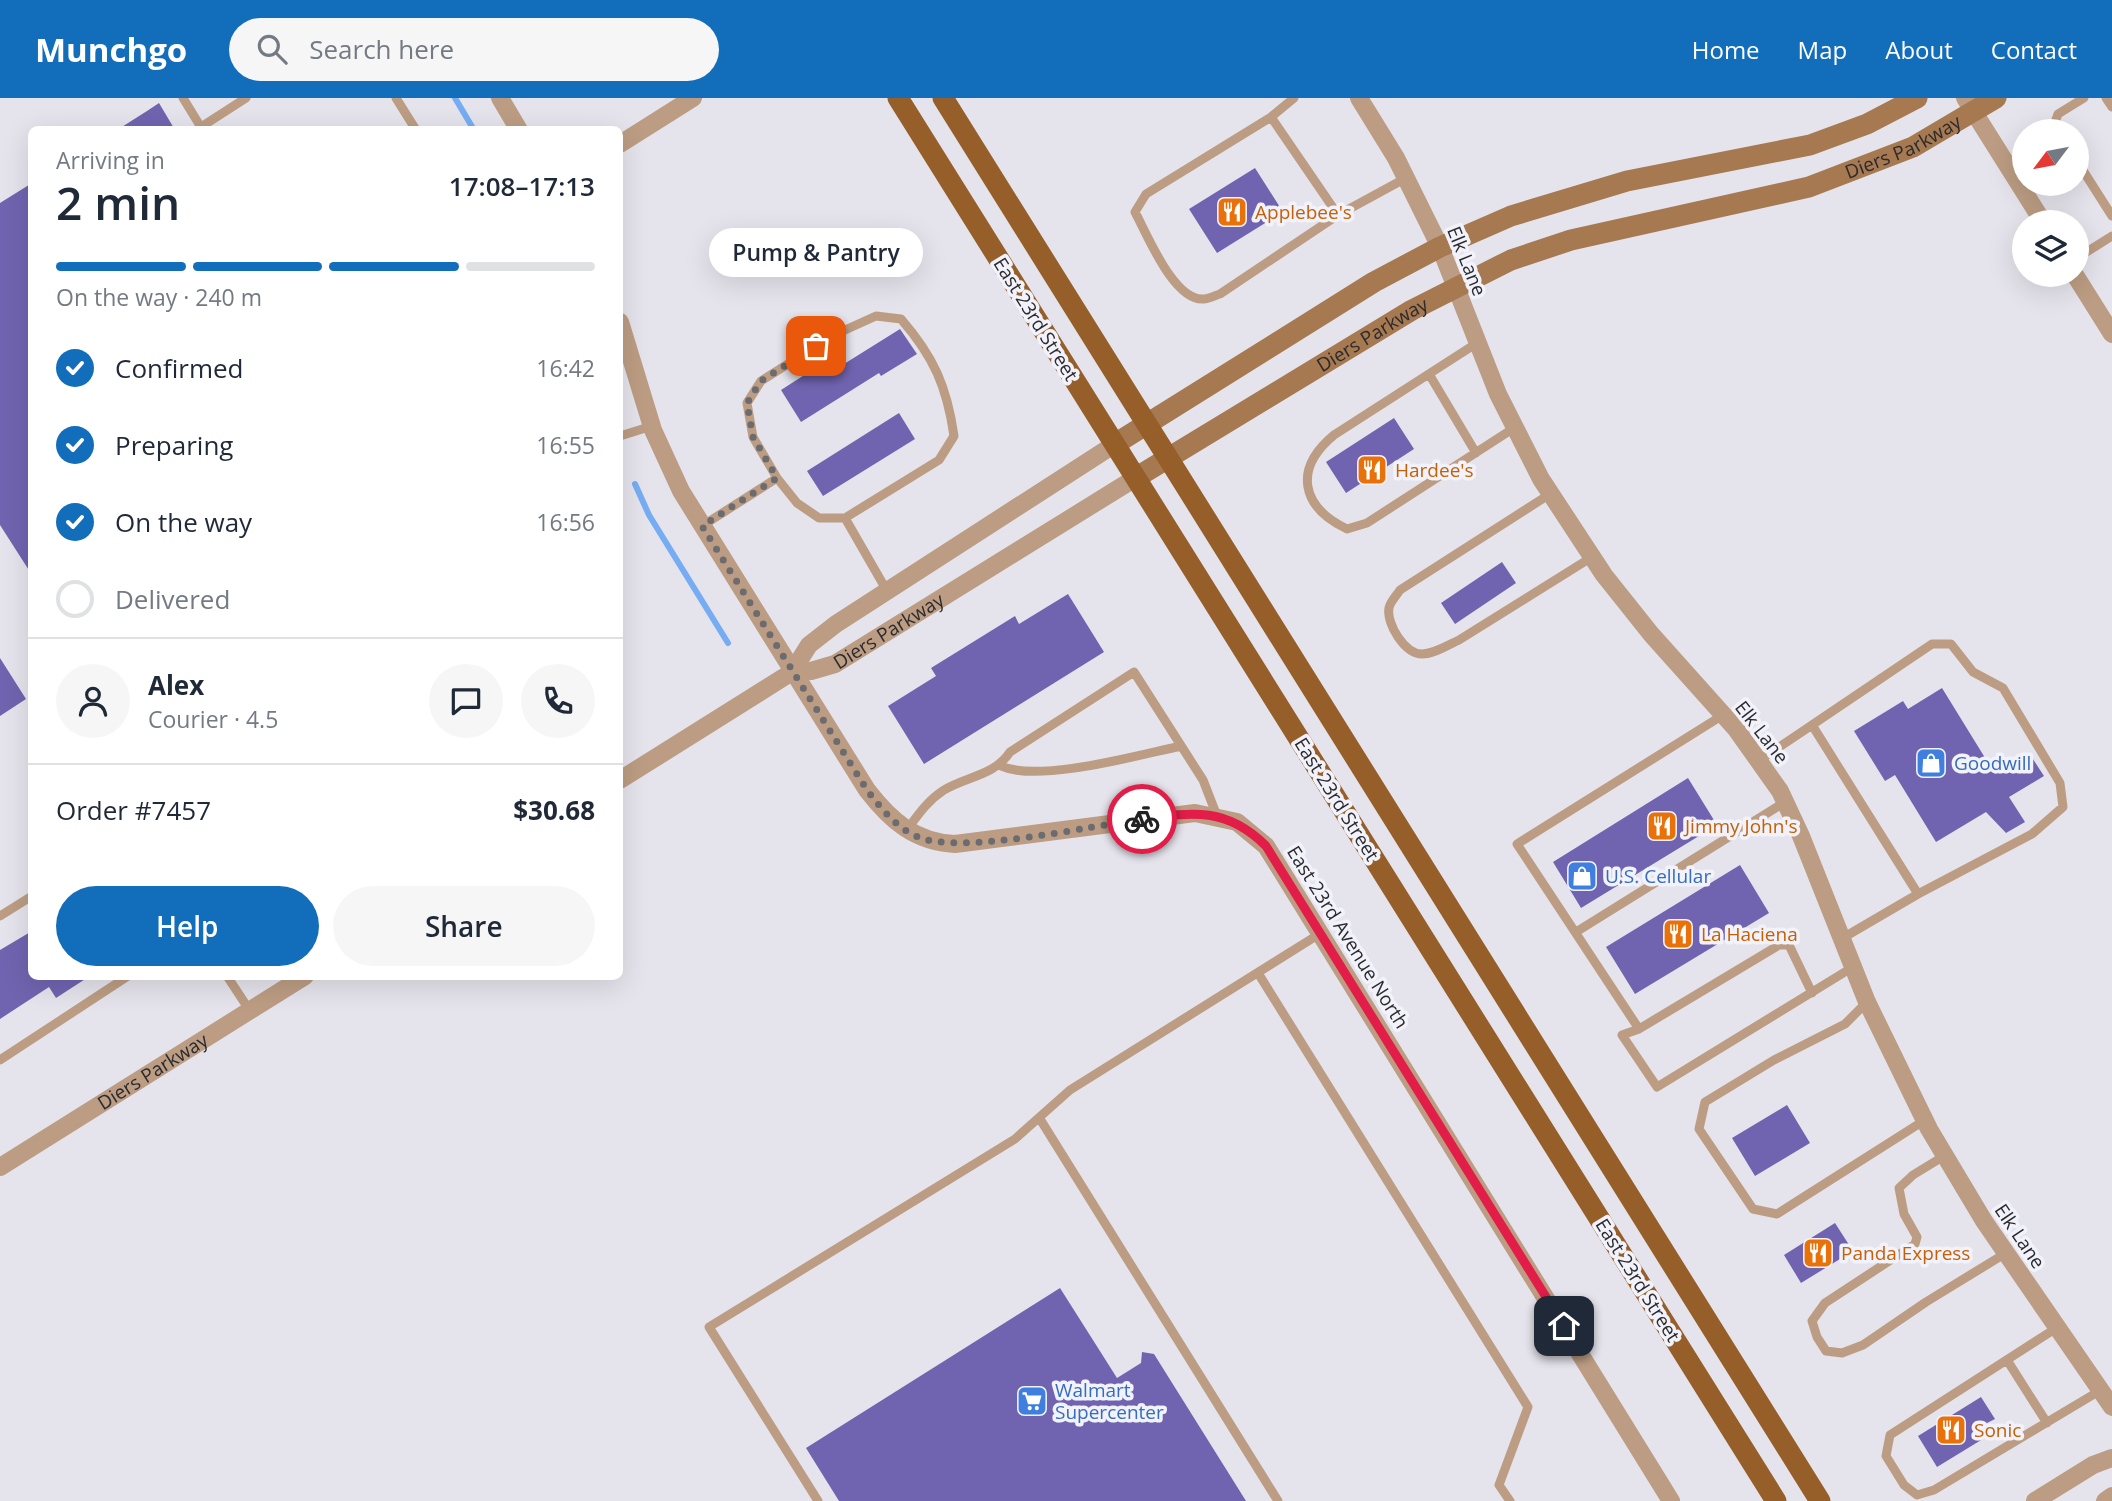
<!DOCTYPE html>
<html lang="en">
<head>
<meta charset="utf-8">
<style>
	body { margin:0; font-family:"Open Sans",sans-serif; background:#f6f6f7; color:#1f2937; height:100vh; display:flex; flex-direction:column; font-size:26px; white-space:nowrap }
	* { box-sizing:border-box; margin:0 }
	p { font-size:23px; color:#747a83 }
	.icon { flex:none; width:38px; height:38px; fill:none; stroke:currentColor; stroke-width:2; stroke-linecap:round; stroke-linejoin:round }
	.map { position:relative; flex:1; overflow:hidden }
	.drawer { position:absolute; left:28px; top:28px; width:595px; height:854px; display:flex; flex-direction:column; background:#fff; border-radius:10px; box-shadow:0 7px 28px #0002 }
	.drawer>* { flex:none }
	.needle { width:46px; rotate:238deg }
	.buttons { position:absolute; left:2012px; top:21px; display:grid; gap:14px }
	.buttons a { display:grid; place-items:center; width:77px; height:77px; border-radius:50%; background:#fff; box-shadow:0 7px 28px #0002; font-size:35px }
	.pin { position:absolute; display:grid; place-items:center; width:60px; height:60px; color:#fff; margin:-30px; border-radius:14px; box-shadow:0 4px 10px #0006 }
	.courier { position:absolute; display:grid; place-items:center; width:70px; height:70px; margin:-35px; border:5px solid #e11d48; border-radius:50%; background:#fff; color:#222; box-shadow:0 2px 9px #0007 }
	.bubble { position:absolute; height:49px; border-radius:24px; background:#fff; box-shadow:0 7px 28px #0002; font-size:23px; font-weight:600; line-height:49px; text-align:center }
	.head em { font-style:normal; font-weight:600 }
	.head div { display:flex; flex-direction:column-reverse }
	.head { display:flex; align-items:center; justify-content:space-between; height:119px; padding:0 28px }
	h1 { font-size:46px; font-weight:600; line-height:52px }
	.bar { display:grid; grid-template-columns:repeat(4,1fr); gap:10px 7px; align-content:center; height:84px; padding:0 28px }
	.bar i { height:9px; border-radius:5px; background:#e0e1e3 }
	.bar .selected { background:#126dba }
	.bar p { grid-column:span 4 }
	.line { display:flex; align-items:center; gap:18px; padding:0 28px; border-top:2px solid #e0e1e3 }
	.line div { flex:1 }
	.round { display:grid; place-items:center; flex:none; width:74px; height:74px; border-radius:37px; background:#f6f6f7 }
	ol { padding:0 28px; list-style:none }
	li { display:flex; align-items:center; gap:21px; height:77px }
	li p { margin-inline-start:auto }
	li .icon { padding:7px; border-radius:50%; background:#126dba; color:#fff; stroke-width:4 }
	li:last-child { color:#747a83 }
	li i { width:38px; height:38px; border:4px solid #e0e1e3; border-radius:50% }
	.button { display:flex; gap:14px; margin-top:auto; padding:14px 28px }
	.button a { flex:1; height:80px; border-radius:42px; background:#126dba; color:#fff; font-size:28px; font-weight:600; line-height:80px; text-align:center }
	.button a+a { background:#f6f6f7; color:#1f2937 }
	header { display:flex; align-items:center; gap:42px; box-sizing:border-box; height:98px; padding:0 35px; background:#126dba; color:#fff }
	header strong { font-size:33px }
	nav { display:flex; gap:38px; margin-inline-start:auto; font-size:24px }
	.search { width:490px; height:63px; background:#f6f6f7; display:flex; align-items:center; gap:18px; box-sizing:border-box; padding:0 24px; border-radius:38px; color:#747a83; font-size:26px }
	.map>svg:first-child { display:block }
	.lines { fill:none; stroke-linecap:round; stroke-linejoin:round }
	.stream { stroke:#76adf2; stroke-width:6 }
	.building { fill:#7064b0 }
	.lane { stroke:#bc9d83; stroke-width:9 }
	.street { stroke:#bc9d83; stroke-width:18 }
	.secondary { stroke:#a67951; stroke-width:21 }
	.primary { stroke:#965f2a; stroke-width:21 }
	.done { stroke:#6c6c70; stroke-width:7; stroke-dasharray:0 12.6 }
	.route { stroke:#e11d48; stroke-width:9 }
	.labels { text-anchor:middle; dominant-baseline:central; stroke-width:7; stroke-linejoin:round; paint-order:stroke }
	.street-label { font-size:19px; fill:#2b2b2e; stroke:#f2f2fa }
	.food-label { font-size:19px; fill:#c56008; stroke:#f2f2fa; text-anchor:start }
	.shop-label { font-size:19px; fill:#366cbe; stroke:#f2f2fa; text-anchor:start }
</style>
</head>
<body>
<header>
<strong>Munchgo</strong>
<div class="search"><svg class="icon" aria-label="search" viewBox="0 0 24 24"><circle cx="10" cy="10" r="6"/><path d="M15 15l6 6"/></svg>Search here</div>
<nav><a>Home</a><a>Map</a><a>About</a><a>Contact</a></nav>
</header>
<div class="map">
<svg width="2112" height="1403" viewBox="0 0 2112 1403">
	<rect width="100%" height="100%" fill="#e5e4ec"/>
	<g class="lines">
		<path class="stream" d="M455,0L474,32
			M635,386L649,417L728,545"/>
	</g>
	<path class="building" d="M159,5L175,32H117L147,13Z
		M1255,70L1283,114L1217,155L1189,111Z
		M32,85V477L0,427V105Z
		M900,231L917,256L881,278L879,275L801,324L781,292L837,256L844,266Z
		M899,315L915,341L823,398L807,373Z
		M1394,320L1414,351L1346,395L1326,364Z
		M1502,464L1516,485L1455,526L1441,505Z
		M1068,496L1104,554L924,666L888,608L936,578L931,570L1015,518L1019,526Z
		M0,560L26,601L0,618Z
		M1942,590L1995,676L2029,655L2044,678L2009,699L2025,724L2006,735L1986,714L1936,744L1895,677L1885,683L1854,633L1903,603L1908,611Z
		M1688,680L1717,727L1581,810L1553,764Z
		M1740,767L1769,815L1635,896L1606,849Z
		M32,833V878H90L56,900L49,889L0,921V852Z
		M1787,1007L1810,1045L1755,1078L1732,1040Z
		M1835,1125L1853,1153L1801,1185L1784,1157Z
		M1060,1190L1117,1280L1141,1265L1142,1254L1154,1256L1246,1403H839L806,1350Z
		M1981,1299L1995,1321L1985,1326L1991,1336L1937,1369L1918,1338Z"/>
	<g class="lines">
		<path class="lane" d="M183,0L202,31
			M396,0L416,32
			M1294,0L1271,19L1146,96L1135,114C1147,136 1174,204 1204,201C1209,201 1216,197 1220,196L1338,117L1406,80
			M2106,0L2112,9
			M1271,19L1338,117
			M201,29L246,0
			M2058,33L2054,27L2058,16L2084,0
			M2077,63L2112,118
			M2077,160L2112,138
			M1477,245L1334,337C1293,371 1301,409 1347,431L1367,425L1514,330
			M1429,276L1476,355
			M620,338L652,328
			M1550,396L1400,492C1397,497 1390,504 1389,510C1386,526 1405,556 1422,556C1434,556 1448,547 1459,542L1592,459
			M845,420H819L797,405L777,380L753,339L747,305L761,283L834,237L876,218L901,221C934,259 947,289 954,338L939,362L845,420L887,493
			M702,428L777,380
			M1723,617L1517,746L1639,931L1622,937L1657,989L1853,869
			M1812,627L1932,546H1951L1973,574L2003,590L2060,685L2063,709L2032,736L1918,796
			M1760,662L1812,627L1918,796L1841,841
			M1001,668C1039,685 1138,657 1181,648
			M906,733C918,717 927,703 944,692C967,678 994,678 1010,654L1134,574L1203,682L1217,718
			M0,818L32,798
			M1576,834L1785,704
			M1258,875L1528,1309L1499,1387L1510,1403
			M227,878L250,913
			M1867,904L1845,926L1774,962L1705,1004L1699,1031L1753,1111L1777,1116L1925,1022
			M1639,931L1779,847H1789L1812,895
			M0,962L128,878
			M1040,1021L1278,1403
			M1944,1058L1913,1077L1899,1090L1904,1116L1917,1139L1915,1146L1825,1205L1812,1223L1817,1239L1826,1253L1842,1255L1863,1247L1926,1204L2006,1155
			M2058,1229L1890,1337L1886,1358L1904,1387L1917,1397L1934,1392L2101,1292
			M2007,1262L2047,1325
			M818,1403L709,1229L1015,1041L1070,992L1321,835"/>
		<g class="street">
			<path d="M500,0L519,32"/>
			<path d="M1359,0L1396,60L1440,149L1498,296L1541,381L1604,477L1651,536L1736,631L1780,693L1801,738L1867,904L1929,1031L1984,1123L2112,1309"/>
			<path d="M1965,0L2043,124"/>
			<path d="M620,46L693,0"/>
			<path d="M2075,177L2112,236"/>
			<path d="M620,224L653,332L681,393L867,692C891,723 915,744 955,746L1195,715L1237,724L1266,748L1671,1403"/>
			<path d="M792,574L809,547L836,526L1115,346"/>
			<path id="s1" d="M620,682L792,574L811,573L835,566L1137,379"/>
			<path id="s2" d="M0,1069L305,878"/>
			<path d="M2035,1403L2093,1367L2112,1360"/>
			<path d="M2105,1403L2112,1398"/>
		</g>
		<g class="secondary">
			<path d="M1115,346L1374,184L1440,149L1511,118L1627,83L1810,47L1867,26L1917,0"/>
			<path id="s3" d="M1137,379L1412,212L1511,162L1571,142L1809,89L1913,49L1996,0"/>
		</g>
		<path class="primary" d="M898,0L1776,1403
			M943,0L1820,1403"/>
	</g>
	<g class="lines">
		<path class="done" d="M816,248L761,283L747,305L753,339L777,380L702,428L867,692C881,710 896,730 918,739C959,757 1092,728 1142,721"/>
		<path class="route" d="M1142,721C1193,714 1227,709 1266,748L1564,1228"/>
	</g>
	<defs>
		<g id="restaurant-square" transform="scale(1.575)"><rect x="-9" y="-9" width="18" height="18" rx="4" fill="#e8710a" stroke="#f2f2fa"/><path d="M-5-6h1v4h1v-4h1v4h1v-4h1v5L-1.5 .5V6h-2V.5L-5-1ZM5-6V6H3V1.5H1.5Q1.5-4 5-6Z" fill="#fff"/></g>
		<g id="shop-square" transform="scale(1.575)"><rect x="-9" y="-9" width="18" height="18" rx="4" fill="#3f7fe0" stroke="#f2f2fa"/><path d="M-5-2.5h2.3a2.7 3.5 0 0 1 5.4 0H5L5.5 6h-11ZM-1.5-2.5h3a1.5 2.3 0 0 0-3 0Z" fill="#fff"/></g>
		<g id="supermarket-square" transform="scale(1.575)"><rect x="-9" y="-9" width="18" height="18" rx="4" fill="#3f7fe0" stroke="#f2f2fa"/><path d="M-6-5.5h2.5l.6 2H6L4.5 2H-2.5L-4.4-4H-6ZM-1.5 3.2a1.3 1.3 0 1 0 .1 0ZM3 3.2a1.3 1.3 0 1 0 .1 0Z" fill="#fff"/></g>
	</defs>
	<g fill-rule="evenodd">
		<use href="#restaurant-square" x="1232" y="114"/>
		<use href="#restaurant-square" x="1372" y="372"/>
		<use href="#shop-square" x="1931" y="665"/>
		<use href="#restaurant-square" x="1662" y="728"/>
		<use href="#shop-square" x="1582" y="778"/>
		<use href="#restaurant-square" x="1678" y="836"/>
		<use href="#restaurant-square" x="1818" y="1155"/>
		<use href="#supermarket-square" x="1032" y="1303"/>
		<use href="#restaurant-square" x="1951" y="1332"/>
	</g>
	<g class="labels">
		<g class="street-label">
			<text stroke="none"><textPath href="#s3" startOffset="842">Diers Parkway</textPath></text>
			<text transform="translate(1467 163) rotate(68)">Elk Lane</text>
			<text transform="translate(1036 221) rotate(58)">East 23rd Street</text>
			<text stroke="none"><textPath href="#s3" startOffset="275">Diers Parkway</textPath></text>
			<text stroke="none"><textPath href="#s1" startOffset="310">Diers Parkway</textPath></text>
			<text transform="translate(1762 634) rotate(52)">Elk Lane</text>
			<text transform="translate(1337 701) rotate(58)">East 23rd Street</text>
			<text transform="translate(1348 839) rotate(58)">East 23rd Avenue North</text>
			<text stroke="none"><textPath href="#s2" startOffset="180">Diers Parkway</textPath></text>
			<text transform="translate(2020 1138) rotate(56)">Elk Lane</text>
			<text transform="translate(1638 1182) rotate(58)">East 23rd Street</text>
		</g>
		<g class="food-label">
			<text x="1255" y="114">Applebee's</text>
			<text x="1395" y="372">Hardee's</text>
			<text x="1685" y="728">Jimmy John's</text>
			<text x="1701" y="836">La Haciena</text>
			<text x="1841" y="1155">Panda Express</text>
			<text x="1974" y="1332">Sonic</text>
		</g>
		<g class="shop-label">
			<text x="1954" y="665">Goodwill</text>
			<text x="1605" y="778">U.S. Cellular</text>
			<text x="1055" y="1292">Walmart<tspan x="1055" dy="22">Supercenter</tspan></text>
		</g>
	</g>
</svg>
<div class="buttons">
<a><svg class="needle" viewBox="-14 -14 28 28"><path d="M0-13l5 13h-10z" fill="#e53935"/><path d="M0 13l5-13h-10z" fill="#747a83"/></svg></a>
<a><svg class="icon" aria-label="layers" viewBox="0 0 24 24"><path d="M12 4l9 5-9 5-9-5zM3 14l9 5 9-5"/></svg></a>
</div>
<div class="pin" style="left:816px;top:248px;background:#ea580c"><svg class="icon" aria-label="bag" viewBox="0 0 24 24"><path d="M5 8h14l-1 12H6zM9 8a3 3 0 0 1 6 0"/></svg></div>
<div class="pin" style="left:1564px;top:1228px;background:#1f2937"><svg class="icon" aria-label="home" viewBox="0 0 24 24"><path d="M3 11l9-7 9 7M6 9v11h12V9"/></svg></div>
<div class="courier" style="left:1142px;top:721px"><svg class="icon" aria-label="bike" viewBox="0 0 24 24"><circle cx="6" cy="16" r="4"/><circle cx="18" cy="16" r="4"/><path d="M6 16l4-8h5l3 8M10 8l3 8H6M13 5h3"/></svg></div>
<div class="bubble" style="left:709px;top:130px;width:214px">Pump &amp; Pantry</div>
<section class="drawer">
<div class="head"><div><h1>2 min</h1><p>Arriving in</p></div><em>17:08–17:13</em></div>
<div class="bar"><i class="selected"></i><i class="selected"></i><i class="selected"></i><i></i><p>On the way · 240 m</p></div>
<ol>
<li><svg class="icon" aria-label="check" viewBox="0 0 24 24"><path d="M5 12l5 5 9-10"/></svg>Confirmed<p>16:42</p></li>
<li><svg class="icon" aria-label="check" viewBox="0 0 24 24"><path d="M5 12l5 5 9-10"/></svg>Preparing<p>16:55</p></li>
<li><svg class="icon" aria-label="check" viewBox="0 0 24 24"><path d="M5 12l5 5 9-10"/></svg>On the way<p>16:56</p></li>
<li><i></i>Delivered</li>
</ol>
<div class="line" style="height:126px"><a class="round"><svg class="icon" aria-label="person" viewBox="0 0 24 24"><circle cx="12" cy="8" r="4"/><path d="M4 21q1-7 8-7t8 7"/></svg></a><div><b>Alex</b><p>Courier · 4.5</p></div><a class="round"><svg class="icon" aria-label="chat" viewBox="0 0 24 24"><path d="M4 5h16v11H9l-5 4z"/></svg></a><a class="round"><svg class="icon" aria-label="phone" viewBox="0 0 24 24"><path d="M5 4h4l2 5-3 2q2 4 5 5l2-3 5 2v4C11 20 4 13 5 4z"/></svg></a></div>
<div class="line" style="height:91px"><div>Order #7457</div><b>$30.68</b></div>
<div class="button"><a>Help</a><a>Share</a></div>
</section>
</div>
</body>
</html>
